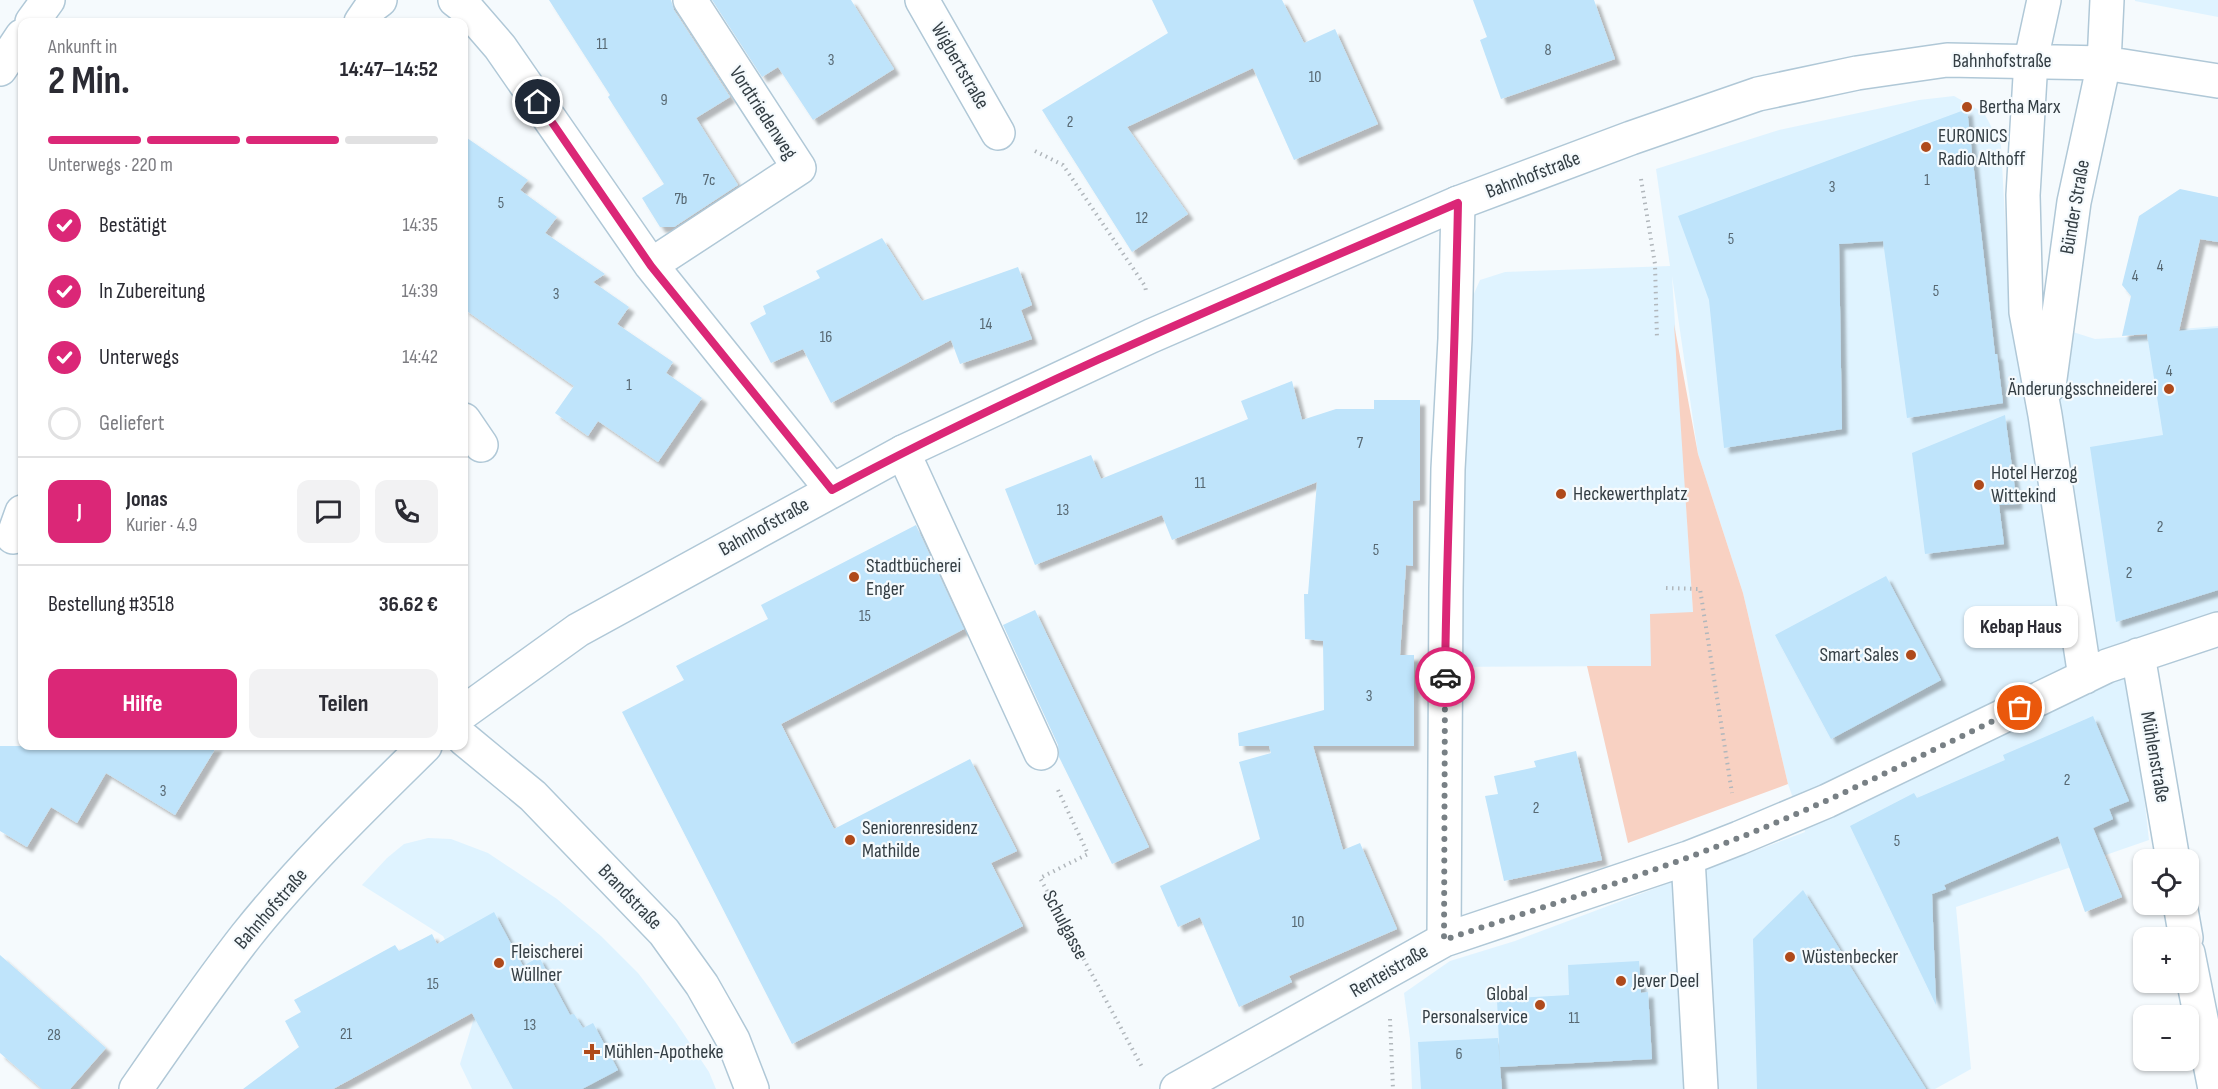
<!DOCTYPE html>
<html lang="de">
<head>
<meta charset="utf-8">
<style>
	body { margin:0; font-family:"Sofia Sans Condensed",sans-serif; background:#f2f2f3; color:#2b2b33; height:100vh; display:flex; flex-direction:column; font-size:22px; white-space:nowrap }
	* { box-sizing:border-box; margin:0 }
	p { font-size:20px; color:#7c7c81 }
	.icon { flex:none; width:33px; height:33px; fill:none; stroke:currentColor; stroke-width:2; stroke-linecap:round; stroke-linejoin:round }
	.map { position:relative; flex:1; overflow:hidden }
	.side { position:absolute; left:18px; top:18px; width:450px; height:732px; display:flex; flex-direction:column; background:#fff; border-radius:12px; box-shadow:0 2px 4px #0004 }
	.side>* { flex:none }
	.fabs { position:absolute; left:2133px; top:849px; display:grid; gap:12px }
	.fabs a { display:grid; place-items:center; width:66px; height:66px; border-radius:12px; background:#fff; box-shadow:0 2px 4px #0004; font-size:30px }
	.pin { position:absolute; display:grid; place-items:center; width:51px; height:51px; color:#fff; margin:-26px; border:3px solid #fff; border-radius:50%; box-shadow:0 2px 6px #0007 }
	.courier { position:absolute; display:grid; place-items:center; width:60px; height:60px; margin:-30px; border:4px solid #db2777; border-radius:50%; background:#fff; color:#222; box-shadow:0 2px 8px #0007 }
	.bubble { position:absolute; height:42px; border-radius:12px; background:#fff; box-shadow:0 2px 4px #0004; font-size:20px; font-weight:700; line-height:42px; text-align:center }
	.head em { font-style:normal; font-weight:700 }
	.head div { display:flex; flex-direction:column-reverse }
	.head { display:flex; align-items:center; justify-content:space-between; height:102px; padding:0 30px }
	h1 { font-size:39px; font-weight:700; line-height:45px }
	.bar { display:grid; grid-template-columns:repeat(4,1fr); gap:9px 6px; align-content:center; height:72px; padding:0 30px }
	.bar i { height:8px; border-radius:4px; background:#e1e1e2 }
	.bar .on { background:#db2777 }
	.bar p { grid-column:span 4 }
	.line { display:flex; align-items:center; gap:15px; padding:0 30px; border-top:2px solid #e1e1e2 }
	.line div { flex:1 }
	.round { display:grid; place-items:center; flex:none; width:63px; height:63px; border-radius:12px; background:#f2f2f3 }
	ol { padding:0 30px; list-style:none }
	li { display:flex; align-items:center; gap:18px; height:66px }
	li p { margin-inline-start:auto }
	li .icon { padding:6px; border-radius:50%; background:#db2777; color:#fff; stroke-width:4 }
	li:last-child { color:#7c7c81 }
	li i { width:33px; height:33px; border:3px solid #e1e1e2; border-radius:50% }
	.primary-button { display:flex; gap:12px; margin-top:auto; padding:12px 30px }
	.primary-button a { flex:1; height:69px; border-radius:12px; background:#db2777; color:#fff; font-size:24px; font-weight:700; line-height:69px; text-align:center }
	.primary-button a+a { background:#f2f2f3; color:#2b2b33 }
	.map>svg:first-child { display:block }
	.built { fill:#dff3ff }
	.green { fill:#f8d1c2 }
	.building { fill:#bfe4fb; filter:url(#shadow) }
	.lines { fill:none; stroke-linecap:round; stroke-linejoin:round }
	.street-casing { stroke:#b0c8d7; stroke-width:36 }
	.secondary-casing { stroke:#b0c8d7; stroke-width:36 }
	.path { stroke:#b1b7bc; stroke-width:4; stroke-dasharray:1.5 4.5; stroke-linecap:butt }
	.street { stroke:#fff; stroke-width:33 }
	.secondary { stroke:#fff; stroke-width:33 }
	.done { stroke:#788085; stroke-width:6; stroke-dasharray:0 10.8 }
	.route { stroke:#db2777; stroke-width:8 }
	.poi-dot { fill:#af4a1b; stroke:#f5fafd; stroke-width:2 }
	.labels { text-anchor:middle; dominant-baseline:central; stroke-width:4.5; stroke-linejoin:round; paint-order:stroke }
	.number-label { font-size:16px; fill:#576872 }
	.street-label { font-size:20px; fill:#343e44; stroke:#f5fafd }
	.poi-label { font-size:20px; fill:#343e44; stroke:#f5fafd; text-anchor:start }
</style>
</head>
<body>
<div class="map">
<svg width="2218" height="1089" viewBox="0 0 2218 1089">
	<defs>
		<filter id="shadow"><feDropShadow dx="5.5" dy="5.5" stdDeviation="1.5" flood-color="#0004"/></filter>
	</defs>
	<rect width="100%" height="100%" fill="#f5fafd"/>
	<path class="built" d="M2218,0V17L2135,1V0Z
		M1954,96L1984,113L2001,145L2010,312L2095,339L2175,334L2181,329L2218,326V612L2140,639L2135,718L2149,840L1956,907L1971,1069L1935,1089H1412L1410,1039L1404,993L1450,961L1515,941L1805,832L1788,784L1743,593L1698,454L1672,276L1693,613L1651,666L1433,667L1438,375L1480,280L1505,272L1670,266L1656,169L1779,130L1919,100Z
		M428,838L451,839L488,853L557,899L601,936L638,973L675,1021L709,1072L716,1089H472L460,1064L478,1005L443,936L362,885L387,858L404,844Z"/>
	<path class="green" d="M1674,324L1698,454L1743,593L1788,784L1628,843L1587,666H1651L1650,614L1693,612Z"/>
	<path class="building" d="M549,0H671L674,10L730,97L696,118L738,185L674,227H660L642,198L664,184L608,97L610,95Z
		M712,0H851L894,69L813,120L778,67L762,77Z
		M1152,0H1282L1304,43L1335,29L1378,124L1294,160L1253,68L1127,127L1188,214L1132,252L1042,110L1168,33Z
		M1473,0H1594L1615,59L1501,99L1480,40L1487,37Z
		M1967,109L1995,354H1997L2003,403L1907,418L1883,241L1839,244L1842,429L1724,448L1709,300L1678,216Z
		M464,136L528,180L520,190L557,217L545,233L605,274L593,282L629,307L617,324L673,362L666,373L702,398L658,462L598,421L588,436L555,413L574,386L464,309Z
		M2180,189L2218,197V242L2200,239L2179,331L2218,328V590L2116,622L2090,447L2163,435L2147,334L2122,336L2131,296L2122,285L2139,216Z
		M882,238L922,301L1018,267L1032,305L1021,310L1032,339L960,364L951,340L831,403L803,349L771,363L750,323L766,314L763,306L820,278L816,271Z
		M1292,381L1302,420L1336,409H1374V400H1420V500L1413,501V566L1406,565L1400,655H1414V746H1313L1343,850L1360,843L1397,929L1289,976L1292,982L1239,1007L1200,917L1178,927L1160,886L1260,839L1239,762L1271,753L1269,746H1239L1238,733L1324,710L1323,641L1305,639L1304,594H1308L1317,482L1172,540L1162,515L1035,565L1005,489L1091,455L1101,479L1248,419L1241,401Z
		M2005,415L2017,504L1999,505L2004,544L1925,554L1912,453Z
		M916,525L964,629L781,724L834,829L970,759L1017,851L991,863L1023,926L792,1044L622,712L684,680L676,666L768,619L761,605Z
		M1886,576L1941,680L1831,739L1775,635Z
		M1035,610L1149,847L1112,864L1059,757L1058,745L1003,625Z
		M2093,716L2129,801L2109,809L2113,819L2093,828L2122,897L2085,912L2058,836L1944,885L1946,889L1932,894L1936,1005L1850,826L1914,793L1917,798L2005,760L2003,755Z
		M0,746H217L175,815L106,773L77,823L51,807L27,847L0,831Z
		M1576,751L1602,860L1504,881L1485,796L1498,794L1494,776L1536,767L1534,761Z
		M1803,890L1926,1089H1757L1753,939Z
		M494,912L523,966L539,957L570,1015L574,1014L583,1028L593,1023L618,1070L582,1089H513L472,1013L333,1089H243L299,1047L285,1021L301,1012L294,1000L395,945L399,951L432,934L437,944Z
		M0,955L106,1048L70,1089H42L0,1053Z
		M1639,961L1641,993L1648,992L1652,1059L1500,1067L1502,1089H1421L1418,1042L1498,1038L1500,1066L1497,999L1569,995L1568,965Z"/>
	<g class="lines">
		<g class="street-casing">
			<path id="street" d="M455,0L468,10L500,47L651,265L832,490
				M922,0L998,133
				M32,22L48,0
				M361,22L372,6L380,0
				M2031,60L2023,195L2026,312L2045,415L2085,677
				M0,69L22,36
				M651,265L799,168L690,0
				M2049,386L2074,202L2104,63
				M464,420L481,445
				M903,452L1041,753
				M13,537L22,512
				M2138,655L2173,860
				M464,739L533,796L664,932L702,985L719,1015L733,1040L752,1089
				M1688,858L1701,1089
				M2180,904L2186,938
				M1444,940L1446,589L1448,469L1455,339L1458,203
				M2188,953L2215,1089
				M1177,1089L1444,940L1688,858L1739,838L1827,801L2107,666L2218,629"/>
		</g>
		<g class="secondary-casing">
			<path id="secondary" d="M2031,60L2044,0
				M2104,63L2107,0
				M464,712L578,630L903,452L1151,336L1458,203L1631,138L1758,94L1857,73L1947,60L2104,63L2218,81
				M136,1089C172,1037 207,986 246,936C300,868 363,807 425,746"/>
		</g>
		<path class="path" d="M1035,151L1063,165L1145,286L1146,291
			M1641,179L1655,264L1657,339
			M1666,588L1700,589L1732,793
			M1058,790L1088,854L1040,878L1142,1067
			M1390,1019L1393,1089"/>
		<use href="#street" class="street"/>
		<use href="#secondary" class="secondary"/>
	</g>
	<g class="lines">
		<path class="done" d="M1445,677L1444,940C1542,907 1641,877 1736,839C1833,801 1926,753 2020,708"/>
		<path class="route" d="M538,102L651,266L832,490C1034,382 1247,294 1458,203C1455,361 1447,519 1445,677"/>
	</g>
	<g class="poi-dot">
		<circle cx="1967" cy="107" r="6"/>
		<circle cx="1926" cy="147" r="6"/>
		<circle cx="2169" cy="389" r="6"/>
		<circle cx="1979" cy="485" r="6"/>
		<circle cx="1561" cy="494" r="6"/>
		<circle cx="854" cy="577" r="6"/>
		<circle cx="1911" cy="655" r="6"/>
		<circle cx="850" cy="840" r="6"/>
		<circle cx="1790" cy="957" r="6"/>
		<circle cx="499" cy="963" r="6"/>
		<circle cx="1621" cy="981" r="6"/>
		<circle cx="1540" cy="1005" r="6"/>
		<path d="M589 1043h6v6h6v6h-6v6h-6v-6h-6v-6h6z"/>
	</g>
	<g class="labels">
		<g class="number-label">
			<text x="602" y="44">11</text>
			<text x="1548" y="50">8</text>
			<text x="831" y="60">3</text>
			<text x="1315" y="77">10</text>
			<text x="664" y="100">9</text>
			<text x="1070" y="122">2</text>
			<text x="709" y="180">7c</text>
			<text x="1927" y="180">1</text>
			<text x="1832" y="187">3</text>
			<text x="681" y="199">7b</text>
			<text x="501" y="203">5</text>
			<text x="1142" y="218">12</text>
			<text x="1731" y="239">5</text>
			<text x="2160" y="266">4</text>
			<text x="2135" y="276">4</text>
			<text x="1936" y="291">5</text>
			<text x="556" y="294">3</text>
			<text x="986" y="324">14</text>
			<text x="826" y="337">16</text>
			<text x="2169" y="371">4</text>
			<text x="629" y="385">1</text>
			<text x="1360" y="443">7</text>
			<text x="1200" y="483">11</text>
			<text x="1063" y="510">13</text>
			<text x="2160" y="527">2</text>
			<text x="1376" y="550">5</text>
			<text x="2129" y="573">2</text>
			<text x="865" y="616">15</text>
			<text x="1369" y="696">3</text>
			<text x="2067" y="780">2</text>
			<text x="163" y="791">3</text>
			<text x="1536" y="808">2</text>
			<text x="1897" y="841">5</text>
			<text x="1298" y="922">10</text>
			<text x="433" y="984">15</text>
			<text x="1574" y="1018">11</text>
			<text x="530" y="1025">13</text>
			<text x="346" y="1034">21</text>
			<text x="54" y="1035">28</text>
			<text x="1459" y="1054">6</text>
		</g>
		<g class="street-label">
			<text x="2002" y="61">Bahnhofstraße</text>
			<text transform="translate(960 66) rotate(60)">Wigbertstraße</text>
			<text transform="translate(763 113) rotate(57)">Vordtriedenweg</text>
			<text transform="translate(1533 175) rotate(-21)">Bahnhofstraße</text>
			<text transform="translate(2075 207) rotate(-80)">Bünder Straße</text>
			<text transform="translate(764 527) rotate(-29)">Bahnhofstraße</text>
			<text transform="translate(2155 757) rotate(80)">Mühlenstraße</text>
			<text transform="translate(630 897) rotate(46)">Brandstraße</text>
			<text transform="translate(271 909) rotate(-49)">Bahnhofstraße</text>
			<text transform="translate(1065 925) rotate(62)">Schulgasse</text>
			<text transform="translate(1389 971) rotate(-30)">Renteistraße</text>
		</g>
		<g class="poi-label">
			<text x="1979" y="107">Bertha Marx</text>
			<text x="1938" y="136">EURONICS<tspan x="1938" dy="23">Radio Althoff</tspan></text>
			<text x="2157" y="389" text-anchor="end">Änderungsschneiderei</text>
			<text x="1991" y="473">Hotel Herzog<tspan x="1991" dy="23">Wittekind</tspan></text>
			<text x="1573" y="494">Heckewerthplatz</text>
			<text x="866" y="566">Stadtbücherei<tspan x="866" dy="23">Enger</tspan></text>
			<text x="1899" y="655" text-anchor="end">Smart Sales</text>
			<text x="862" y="828">Seniorenresidenz<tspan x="862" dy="23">Mathilde</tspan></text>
			<text x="511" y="952">Fleischerei<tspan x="511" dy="23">Wüllner</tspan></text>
			<text x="1802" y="957">Wüstenbecker</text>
			<text x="1633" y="981">Jever Deel</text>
			<text x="1528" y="994" text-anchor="end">Global<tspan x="1528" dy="23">Personalservice</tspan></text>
			<text x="604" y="1052">Mühlen-Apotheke</text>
		</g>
	</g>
</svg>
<div class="fabs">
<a><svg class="icon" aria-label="locate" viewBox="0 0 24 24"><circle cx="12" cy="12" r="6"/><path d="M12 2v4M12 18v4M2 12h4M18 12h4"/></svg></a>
<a>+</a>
<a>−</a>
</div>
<div class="pin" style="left:2020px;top:708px;background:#ea580c"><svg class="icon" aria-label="bag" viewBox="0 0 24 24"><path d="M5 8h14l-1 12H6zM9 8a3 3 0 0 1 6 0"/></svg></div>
<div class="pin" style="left:538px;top:102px;background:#1f2937"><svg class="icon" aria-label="home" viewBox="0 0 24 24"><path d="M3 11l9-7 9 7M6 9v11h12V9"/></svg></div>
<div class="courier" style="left:1445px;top:677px"><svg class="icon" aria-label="car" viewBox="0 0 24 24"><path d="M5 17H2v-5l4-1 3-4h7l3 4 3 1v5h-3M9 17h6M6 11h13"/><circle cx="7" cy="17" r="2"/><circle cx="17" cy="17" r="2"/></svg></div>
<div class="bubble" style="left:1964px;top:606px;width:114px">Kebap Haus</div>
<section class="side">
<div class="head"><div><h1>2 Min.</h1><p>Ankunft in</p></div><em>14:47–14:52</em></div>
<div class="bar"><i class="on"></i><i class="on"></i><i class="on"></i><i></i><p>Unterwegs · 220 m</p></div>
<ol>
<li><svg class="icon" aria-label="check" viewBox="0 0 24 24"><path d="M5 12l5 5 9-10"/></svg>Bestätigt<p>14:35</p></li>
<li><svg class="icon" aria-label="check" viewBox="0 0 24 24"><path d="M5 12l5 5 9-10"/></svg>In Zubereitung<p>14:39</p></li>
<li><svg class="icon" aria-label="check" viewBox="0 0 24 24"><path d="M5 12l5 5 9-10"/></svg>Unterwegs<p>14:42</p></li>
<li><i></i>Geliefert</li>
</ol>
<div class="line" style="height:108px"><b class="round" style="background:#db2777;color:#fff">J</b><div><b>Jonas</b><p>Kurier · 4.9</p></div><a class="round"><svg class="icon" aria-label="chat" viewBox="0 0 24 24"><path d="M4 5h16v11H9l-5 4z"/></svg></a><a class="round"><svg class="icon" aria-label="phone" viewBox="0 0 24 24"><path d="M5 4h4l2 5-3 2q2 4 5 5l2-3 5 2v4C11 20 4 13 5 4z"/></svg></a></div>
<div class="line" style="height:78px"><div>Bestellung #3518</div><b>36.62 €</b></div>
<div class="primary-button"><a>Hilfe</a><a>Teilen</a></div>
</section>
</div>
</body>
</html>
